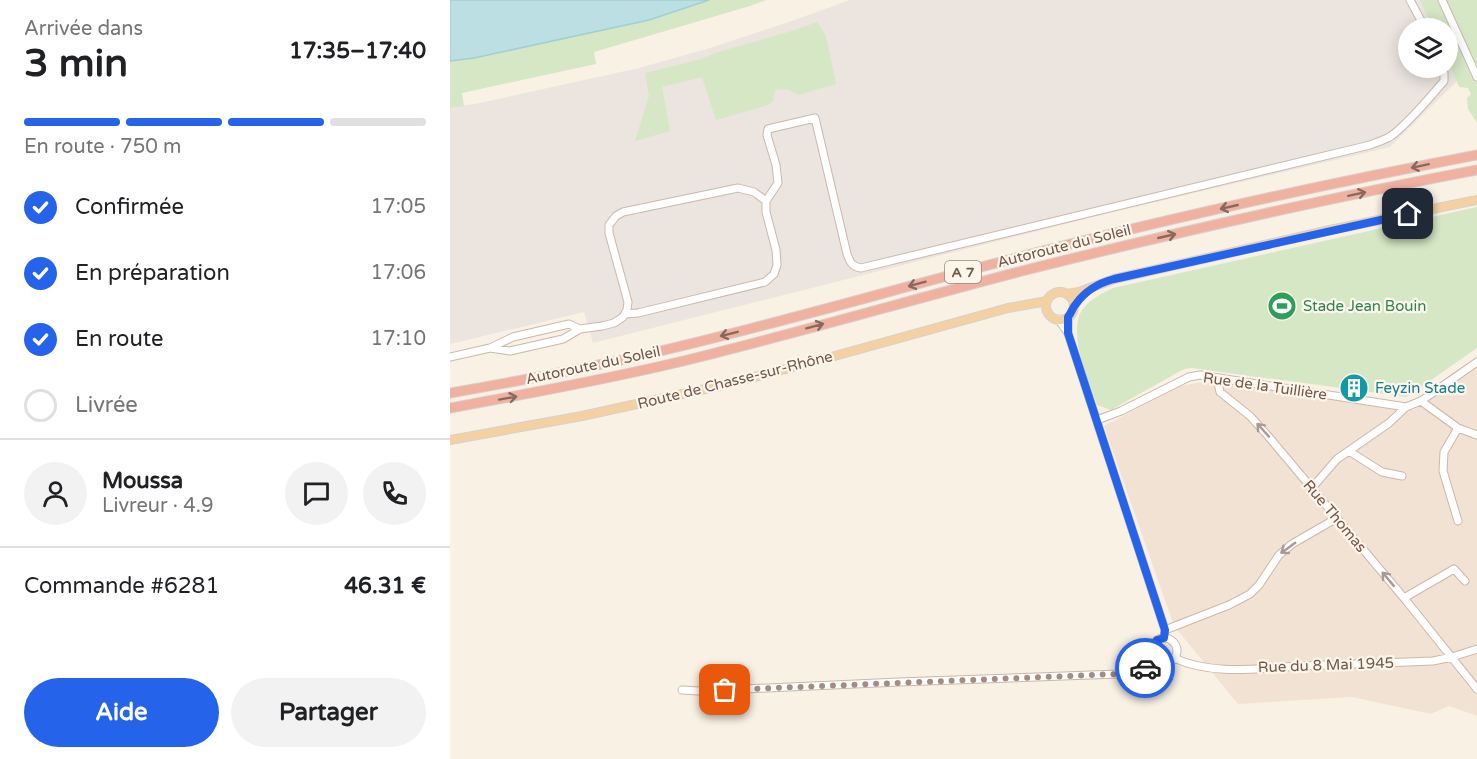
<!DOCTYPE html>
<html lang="fr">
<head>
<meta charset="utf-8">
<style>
	body { margin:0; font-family:"Varela Round",sans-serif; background:#f2f2f2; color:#202124; height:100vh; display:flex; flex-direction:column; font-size:22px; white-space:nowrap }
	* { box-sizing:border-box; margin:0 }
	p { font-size:20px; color:#757577 }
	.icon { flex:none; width:33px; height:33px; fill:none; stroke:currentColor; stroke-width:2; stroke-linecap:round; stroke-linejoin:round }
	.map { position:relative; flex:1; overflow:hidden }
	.side { display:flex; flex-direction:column; background:#fff; width:450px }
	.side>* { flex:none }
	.buttons { position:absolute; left:948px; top:18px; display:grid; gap:12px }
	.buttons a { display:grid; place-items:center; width:60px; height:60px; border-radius:50%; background:#fff; box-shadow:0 3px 15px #0003; font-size:30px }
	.pin { position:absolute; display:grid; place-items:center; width:51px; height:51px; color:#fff; margin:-26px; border-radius:12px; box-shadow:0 3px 9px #0006 }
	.courier { position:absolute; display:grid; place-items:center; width:60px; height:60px; margin:-30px; border:4px solid #2563eb; border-radius:50%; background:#fff; color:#222; box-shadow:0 2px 8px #0007 }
	.head em { font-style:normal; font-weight:700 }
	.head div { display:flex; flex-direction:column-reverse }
	.head { display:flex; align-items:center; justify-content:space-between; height:102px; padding:0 24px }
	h1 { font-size:39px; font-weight:700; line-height:45px }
	.bar { display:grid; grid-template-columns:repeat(4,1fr); gap:9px 6px; align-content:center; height:72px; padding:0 24px }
	.bar i { height:8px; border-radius:4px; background:#e0e0e0 }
	.bar .on { background:#2563eb }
	.bar p { grid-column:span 4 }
	.line { display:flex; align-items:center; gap:15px; padding:0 24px; border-top:2px solid #e0e0e0 }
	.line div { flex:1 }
	.round { display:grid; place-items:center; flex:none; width:63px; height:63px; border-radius:32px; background:#f2f2f2 }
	ol { padding:0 24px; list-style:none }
	li { display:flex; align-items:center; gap:18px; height:66px }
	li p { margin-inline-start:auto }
	li .icon { padding:6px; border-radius:50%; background:#2563eb; color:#fff; stroke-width:4 }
	li:last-child { color:#757577 }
	li i { width:33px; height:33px; border:3px solid #e0e0e0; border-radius:50% }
	.button { display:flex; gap:12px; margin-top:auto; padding:12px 24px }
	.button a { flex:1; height:69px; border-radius:36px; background:#2563eb; color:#fff; font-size:24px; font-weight:700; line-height:69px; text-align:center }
	.button a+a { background:#f2f2f2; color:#202124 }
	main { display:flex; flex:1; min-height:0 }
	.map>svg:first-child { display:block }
	.residential { fill:#f2e2d4 }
	.industrial { fill:#ebe4df; fill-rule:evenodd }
	.green { fill:#d5e7c5 }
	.water { fill:#bbdfe3; stroke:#a2cfd3; stroke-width:1.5 }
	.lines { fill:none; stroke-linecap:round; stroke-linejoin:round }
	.minor-casing { stroke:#cbb8ac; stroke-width:9 }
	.major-casing { stroke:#d7d0cd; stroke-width:10 }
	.highway-casing { stroke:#d7d0cd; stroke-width:11 }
	.minor { stroke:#fff; stroke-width:7 }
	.major { stroke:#f4d1a2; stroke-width:8 }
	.highway { stroke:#f0b1a1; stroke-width:9 }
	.oneway { stroke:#8a695d }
	.oneway2 { stroke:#aa9a94 }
	.done { stroke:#a18d82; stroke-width:6; stroke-dasharray:0 10.8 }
	.route { stroke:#2563eb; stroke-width:8 }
	.labels { text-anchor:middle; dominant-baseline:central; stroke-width:4.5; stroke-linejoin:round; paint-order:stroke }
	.shield { fill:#fef5eb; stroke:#9b867c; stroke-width:1.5 }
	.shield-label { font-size:14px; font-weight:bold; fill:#71574c }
	.street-label { font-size:15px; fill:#71574c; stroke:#fef5eb }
	.leisure-label { font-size:15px; fill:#27864d; stroke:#fef5eb; text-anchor:start }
	.culture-label { font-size:15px; fill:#0d838f; stroke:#fef5eb; text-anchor:start }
</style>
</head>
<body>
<main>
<section class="side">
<div class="head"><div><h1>3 min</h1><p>Arrivée dans</p></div><em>17:35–17:40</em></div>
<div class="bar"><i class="on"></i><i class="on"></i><i class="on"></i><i></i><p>En route · 750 m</p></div>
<ol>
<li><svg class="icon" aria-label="check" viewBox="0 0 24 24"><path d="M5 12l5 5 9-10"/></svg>Confirmée<p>17:05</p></li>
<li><svg class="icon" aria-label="check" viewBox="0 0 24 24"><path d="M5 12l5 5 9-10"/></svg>En préparation<p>17:06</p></li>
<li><svg class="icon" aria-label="check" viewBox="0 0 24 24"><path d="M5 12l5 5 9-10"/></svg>En route<p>17:10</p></li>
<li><i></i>Livrée</li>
</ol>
<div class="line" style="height:108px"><a class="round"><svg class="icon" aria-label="person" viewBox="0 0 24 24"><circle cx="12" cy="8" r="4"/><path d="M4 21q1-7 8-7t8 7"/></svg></a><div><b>Moussa</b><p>Livreur · 4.9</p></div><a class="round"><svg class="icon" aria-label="chat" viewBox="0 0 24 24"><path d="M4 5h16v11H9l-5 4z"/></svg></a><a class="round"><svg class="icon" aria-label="phone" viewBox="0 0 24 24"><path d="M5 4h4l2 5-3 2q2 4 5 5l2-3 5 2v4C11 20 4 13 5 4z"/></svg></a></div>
<div class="line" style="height:78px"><div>Commande #6281</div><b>46.31 €</b></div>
<div class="button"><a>Aide</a><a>Partager</a></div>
</section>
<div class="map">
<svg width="1027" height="759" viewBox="0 0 1027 759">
	<rect width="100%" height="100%" fill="#faf1e5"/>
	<path class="residential" d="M1027,367V716L999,706L981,714L902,697L788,704L724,626L654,426L730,386L765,380L964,410Z"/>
	<path class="industrial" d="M400,0H1027L1008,80L940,147L655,214L143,343L134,312L0,344V108L30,103L189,68L260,48L339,22ZM958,28H998V68H958Z"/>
	<path class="green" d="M259,0H316L300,6L144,52L146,64L12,93L14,106L0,108V61L24,58L199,20Z
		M970,0H1027V123L1018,109L1017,98L1021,94L1018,88L1009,87L998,61V28H983Z
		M367,22L376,36L386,84L348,95L337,89L325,90L323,101L318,105L266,120L252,77L212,87L220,131L185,141L199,96L195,73L251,59L265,53L345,30Z
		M1027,207V348L957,397L741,368L732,370L661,410L647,405C639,380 617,334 632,310C639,300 652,293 663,288Z"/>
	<path class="water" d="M0,0H259L199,20L24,58L0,61Z"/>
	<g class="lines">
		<g class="minor-casing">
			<path id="minor" d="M960,0L975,28
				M992,0L1027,77
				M175,314L188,313L315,282L324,274L327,265L326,250L316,212V201L328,183L326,165L317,135L318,129L365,118L397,254C400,262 402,267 411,268L920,145C927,142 935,140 941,136C958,124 980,97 994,81V73L992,68
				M618,317V333L715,630L714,638
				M608,319L618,333
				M40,348L63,337L119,324L130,329
				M0,357L40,348L60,351L113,339L130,329L152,326L164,323L173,317L177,310L178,302L159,233V225L166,216L173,212L288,188L304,192L316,201
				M767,378L770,392L800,416L818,436L954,598L1027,689
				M971,401L1008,428L1027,435
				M647,420L671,411L739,377L750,375L956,407
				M1008,428L994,452L993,471L1008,521
				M899,451L932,472L952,476
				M862,488L887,459L939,423L956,407L971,401L1027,362
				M954,598L1004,569L1015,581
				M715,630L779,605L800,594L809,585L829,555L842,544L887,518
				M701 651a13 13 0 1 1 26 0a13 13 0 1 1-26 0Z
				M724,658C763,676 809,668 851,666C895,664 939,663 983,661L1002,657L1027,649
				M232,690L249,691L449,682L668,674C682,672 694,670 705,660"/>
		</g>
		<g class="major-casing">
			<path id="major" d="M596 306a14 14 0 1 1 28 0a14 14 0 1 1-28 0Z
				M617,294L629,292L664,279L880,230L1027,200
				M0,440L132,416L269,386L363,362L558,308L597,301"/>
		</g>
		<g class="highway-casing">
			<path id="highway" d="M0,393C75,380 149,366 223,348C337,321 449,288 562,259C715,219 871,185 1027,155
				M0,408C77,394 153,380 229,362C344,334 457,301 572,271C723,233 874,199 1027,170"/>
		</g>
		<use href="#minor" class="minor"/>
		<use href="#major" class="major"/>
		<use href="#highway" class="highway"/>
	</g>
	<defs><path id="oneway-shaft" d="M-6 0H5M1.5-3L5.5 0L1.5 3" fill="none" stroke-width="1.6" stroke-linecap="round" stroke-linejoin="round" transform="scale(1.5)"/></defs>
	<g class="oneway">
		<use href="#oneway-shaft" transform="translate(970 166) rotate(168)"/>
		<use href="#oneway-shaft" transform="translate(907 194) rotate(-12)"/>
		<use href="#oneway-shaft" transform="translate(779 207) rotate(167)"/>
		<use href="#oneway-shaft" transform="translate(717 236) rotate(-13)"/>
		<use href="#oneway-shaft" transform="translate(467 284) rotate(165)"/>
		<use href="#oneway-shaft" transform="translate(365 326) rotate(-15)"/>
		<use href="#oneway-shaft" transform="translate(279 334) rotate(166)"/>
		<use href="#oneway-shaft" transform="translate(58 398) rotate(-10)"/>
	</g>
	<g class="oneway2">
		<use href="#oneway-shaft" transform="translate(813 430) rotate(-132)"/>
		<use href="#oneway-shaft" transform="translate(838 548) rotate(144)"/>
		<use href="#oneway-shaft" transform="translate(938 579) rotate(-130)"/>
	</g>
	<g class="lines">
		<path class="done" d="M275,690L668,674L683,672L695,668"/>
		<path class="route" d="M695,668L705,660L702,656L701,649L707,640L714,638L715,630L618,333V317C622,312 622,308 626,304C635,291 649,283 664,279L958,214"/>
	</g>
	<defs>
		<g id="stadium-disc" transform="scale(1.5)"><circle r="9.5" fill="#2e9e5b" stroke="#fef5eb"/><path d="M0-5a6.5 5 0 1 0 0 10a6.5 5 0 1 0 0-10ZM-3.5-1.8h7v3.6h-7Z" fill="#fff"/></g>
		<g id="building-disc" transform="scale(1.5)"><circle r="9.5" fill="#0f9aa8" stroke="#fef5eb"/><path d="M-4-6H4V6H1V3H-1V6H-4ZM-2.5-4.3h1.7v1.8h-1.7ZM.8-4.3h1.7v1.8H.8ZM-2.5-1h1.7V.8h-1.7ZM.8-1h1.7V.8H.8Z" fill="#fff"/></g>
	</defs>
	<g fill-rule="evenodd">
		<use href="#stadium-disc" x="832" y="306"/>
		<use href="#building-disc" x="904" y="388"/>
	</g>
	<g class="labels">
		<rect class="shield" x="495" y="261" width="36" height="22" rx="4.5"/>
		<g class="shield-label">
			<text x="513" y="272">A 7</text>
		</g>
		<g class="street-label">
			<text transform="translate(614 246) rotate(-14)">Autoroute du Soleil</text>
			<text transform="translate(143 365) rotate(-12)">Autoroute du Soleil</text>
			<text transform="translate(285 380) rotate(-14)">Route de Chasse-sur-Rhône</text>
			<text transform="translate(815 386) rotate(8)">Rue de la Tuillière</text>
			<text transform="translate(885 516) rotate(50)">Rue Thomas</text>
			<text transform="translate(876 665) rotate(-2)">Rue du 8 Mai 1945</text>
		</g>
		<g class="leisure-label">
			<text x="853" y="306">Stade Jean Bouin</text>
		</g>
		<g class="culture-label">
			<text x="925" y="388">Feyzin Stade</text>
		</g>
	</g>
</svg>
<div class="buttons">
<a><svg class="icon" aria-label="layers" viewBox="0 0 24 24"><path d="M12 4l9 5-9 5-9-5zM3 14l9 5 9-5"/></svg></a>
</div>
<div class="pin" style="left:275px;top:690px;background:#ea580c"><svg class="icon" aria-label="bag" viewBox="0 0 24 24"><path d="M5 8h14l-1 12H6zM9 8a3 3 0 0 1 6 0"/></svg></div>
<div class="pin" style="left:958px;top:214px;background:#1f2937"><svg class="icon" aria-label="home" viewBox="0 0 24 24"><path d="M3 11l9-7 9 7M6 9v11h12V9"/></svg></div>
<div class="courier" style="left:695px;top:668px"><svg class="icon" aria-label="car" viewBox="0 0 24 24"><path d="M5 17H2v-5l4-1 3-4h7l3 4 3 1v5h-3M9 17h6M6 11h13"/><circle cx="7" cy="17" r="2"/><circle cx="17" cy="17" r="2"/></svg></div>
</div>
</main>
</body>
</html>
